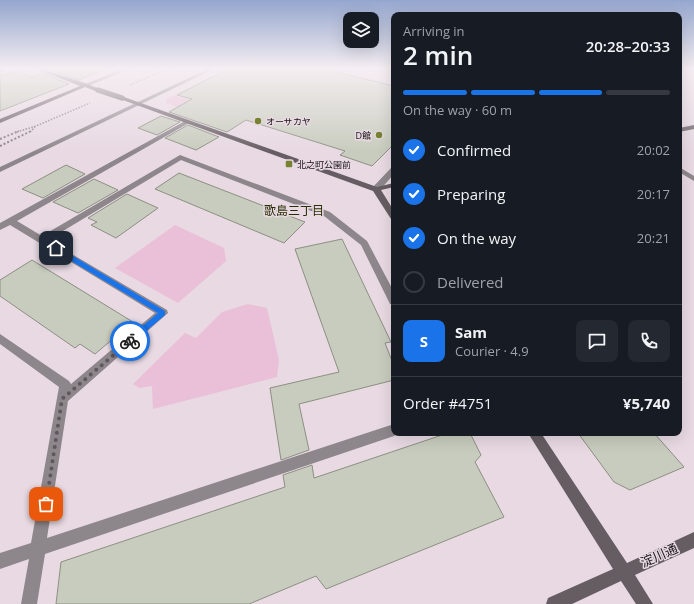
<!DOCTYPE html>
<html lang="en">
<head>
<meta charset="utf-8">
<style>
	body { margin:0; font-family:"Open Sans","Noto Sans JP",sans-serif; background:#242831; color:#f1f3f6; height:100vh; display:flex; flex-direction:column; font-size:15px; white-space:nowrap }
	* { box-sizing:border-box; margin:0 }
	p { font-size:13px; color:#9ea1a6 }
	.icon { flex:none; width:22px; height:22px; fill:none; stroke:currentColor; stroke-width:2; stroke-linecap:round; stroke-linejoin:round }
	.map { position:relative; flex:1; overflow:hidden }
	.side { position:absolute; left:391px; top:12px; width:291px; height:424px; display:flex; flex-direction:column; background:#171b24; border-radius:8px; box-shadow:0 4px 16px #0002 }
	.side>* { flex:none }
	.tools { position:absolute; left:343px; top:12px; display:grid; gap:8px }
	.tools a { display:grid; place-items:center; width:36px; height:36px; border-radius:8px; background:#171b24; box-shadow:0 4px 16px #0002; font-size:20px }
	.pin { position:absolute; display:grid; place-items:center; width:34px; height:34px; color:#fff; margin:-17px; border-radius:8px; box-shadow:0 2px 6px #0006 }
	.courier { position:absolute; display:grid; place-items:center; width:40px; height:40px; margin:-20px; border:3px solid #1a73e8; border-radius:50%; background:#fff; color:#222; box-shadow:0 1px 5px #0007 }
	.headline em { font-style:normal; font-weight:600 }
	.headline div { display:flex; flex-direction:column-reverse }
	.headline { display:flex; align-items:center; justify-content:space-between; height:68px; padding:0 12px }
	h1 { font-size:26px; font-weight:600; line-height:30px }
	.bar { display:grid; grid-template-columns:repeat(4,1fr); gap:6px 4px; align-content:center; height:48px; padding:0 12px }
	.bar i { height:5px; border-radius:3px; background:#363941 }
	.bar .selected { background:#1a73e8 }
	.bar p { grid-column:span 4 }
	.line { display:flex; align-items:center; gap:10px; padding:0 12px; border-top:1px solid #363941 }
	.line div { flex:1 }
	.round { display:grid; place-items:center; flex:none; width:42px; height:42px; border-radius:8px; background:#242831 }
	ol { padding:0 12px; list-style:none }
	li { display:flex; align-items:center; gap:12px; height:44px }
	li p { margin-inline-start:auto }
	li .icon { padding:4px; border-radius:50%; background:#1a73e8; color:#fff; stroke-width:4 }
	li:last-child { color:#9ea1a6 }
	li i { width:22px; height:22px; border:2px solid #363941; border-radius:50% }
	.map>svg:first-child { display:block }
	.green { fill:#e9c0d7 }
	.building { fill:#c8ccbe; stroke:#8c8f82 }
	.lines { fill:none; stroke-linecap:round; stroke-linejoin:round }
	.path-far1 { stroke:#8c8188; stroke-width:1.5; stroke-dasharray:1.5 1.5; stroke-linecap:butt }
	.path { stroke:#8c8188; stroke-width:2; stroke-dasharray:2 2; stroke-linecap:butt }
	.lane { fill:#8d868a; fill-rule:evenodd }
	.street { fill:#8d868a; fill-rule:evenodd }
	.secondary { fill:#665d62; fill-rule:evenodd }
	.secondary-bridge { stroke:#665d62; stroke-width:5.5 }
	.route { fill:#1a73e8 }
	.done { stroke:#60575c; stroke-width:4; stroke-dasharray:0 7.2 }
	.poi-dot { fill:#768331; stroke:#e8d9e2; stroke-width:1.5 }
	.labels { text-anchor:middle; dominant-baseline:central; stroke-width:3; stroke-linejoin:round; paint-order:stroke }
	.far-poi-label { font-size:9px; fill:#161114; stroke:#e8d9e2; text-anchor:start }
	.neighbourhood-label { font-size:12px; fill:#282e05; stroke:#e8d9e2 }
	.near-street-label { font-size:13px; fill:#161114; stroke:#e8d9e2 }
</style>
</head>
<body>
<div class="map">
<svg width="694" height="604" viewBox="0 0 694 604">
	<rect width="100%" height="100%" fill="#e8d9e2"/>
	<path class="green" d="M174,95L241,115L228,123L166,103L167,98Z
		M175,225L224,248L226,261L178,303L115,268Z
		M248,304L267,308L279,360L277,377L153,409L152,386L139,388L133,384L185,333L196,338L222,312Z"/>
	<path class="building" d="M56,68H106V69L79,80L50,70Z
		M230,68H319L394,86V144L372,166L340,155L345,151L246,120L227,132L169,112L192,99L177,95Z
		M17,71L32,77L42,73L69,84L0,111V75Z
		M161,116L180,122L157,135L138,128Z
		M188,125L219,137L196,150L165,138Z
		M66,165L85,174L43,198L22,189Z
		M179,173L305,222L284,243L155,189Z
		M94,179L118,190L78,213L53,202Z
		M127,194L158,208L116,238L91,225L97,222L88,218Z
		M342,239L391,342L385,343L394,366V380L299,404L309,450L281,460L270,388L339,372L295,249Z
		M32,260L133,322L95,354L80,344L75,348L0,296V280Z
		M448,433H470L481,455L475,462L504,517L326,589L316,576L249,604H56L61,562L285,487L283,475L312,465L314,478Z
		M578,433H654L684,467L630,490L614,482Z"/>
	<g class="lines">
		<path class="path-far1" d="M143,74L157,68
			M130,85L170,68
			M17,132L36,126L90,103
			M30,132L35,127"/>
		<path class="path" d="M0,139L19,131
			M0,146L31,131"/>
		<path class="lane" d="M187,120L189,121V123L17,221L42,236L180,155L330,212L367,241L394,292V305L390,304L361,245L324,216L181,160L48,240L167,310L168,313L68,401L47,538L394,424V433H399L394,436L45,554L37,604H21L29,559L0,569V553L31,543L59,387L0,344V334L69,381L71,384L155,313L10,225L0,230V223Z"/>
		<path class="street" d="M6,68H13L0,73V69Z
			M125,68H132L88,86L83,85Z
			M210,68H216L0,172V167Z
			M679,167L694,176V181L679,172Z
			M391,168H394V174L379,191H373V187Z"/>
		<path class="secondary" d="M33,68H39L88,84L101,90L98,92L85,87L0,123V119L80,86Z
			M120,97H124L377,187L394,183V187L381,190L394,211V220L391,219L373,191L120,99Z
			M694,125V129L679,132V128Z
			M528,433H541L627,563L694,532V548L635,575L653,604H636L621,581L572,604H546L548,598L613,569Z"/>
		<path class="secondary-bridge" d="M98,90L122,98"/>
	</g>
	<linearGradient id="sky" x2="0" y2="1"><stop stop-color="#95a6ce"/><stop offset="0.45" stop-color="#f5eef2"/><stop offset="1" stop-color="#f5eef2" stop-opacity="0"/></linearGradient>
	<rect width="694" height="152" fill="url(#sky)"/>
	<path class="route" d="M53,247H58L165,311V315L132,343H127V339L158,313L53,250Z"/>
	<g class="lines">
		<path class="done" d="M46,504L62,399L130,341"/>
	</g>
	<g class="poi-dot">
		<circle cx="258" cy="121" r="4"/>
		<circle cx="379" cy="135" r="4"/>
		<rect x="285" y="160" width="8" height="8" rx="2"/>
	</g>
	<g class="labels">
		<g class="far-poi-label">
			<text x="266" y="121">オーサカヤ</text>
			<text x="371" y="135" text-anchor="end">D館</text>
			<text x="297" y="164">北之町公園前</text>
		</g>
		<g class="neighbourhood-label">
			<text x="294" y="210">歌島三丁目</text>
		</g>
		<g class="near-street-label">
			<text transform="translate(659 555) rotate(-24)">淀川通</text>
		</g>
	</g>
</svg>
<div class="tools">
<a><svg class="icon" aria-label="layers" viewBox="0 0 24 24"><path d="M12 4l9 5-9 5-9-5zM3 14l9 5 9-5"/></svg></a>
</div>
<div class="pin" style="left:46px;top:504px;background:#ea580c"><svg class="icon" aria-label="bag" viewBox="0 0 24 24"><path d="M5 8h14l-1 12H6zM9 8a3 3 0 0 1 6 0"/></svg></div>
<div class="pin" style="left:56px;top:248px;background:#1f2937"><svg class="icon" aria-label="home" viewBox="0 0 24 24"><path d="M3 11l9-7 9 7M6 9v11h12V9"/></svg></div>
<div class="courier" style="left:130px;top:341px"><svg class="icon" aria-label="bike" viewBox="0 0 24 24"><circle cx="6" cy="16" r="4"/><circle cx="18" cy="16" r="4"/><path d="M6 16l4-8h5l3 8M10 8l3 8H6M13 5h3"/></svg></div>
<section class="side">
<div class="headline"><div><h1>2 min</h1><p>Arriving in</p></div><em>20:28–20:33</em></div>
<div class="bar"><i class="selected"></i><i class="selected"></i><i class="selected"></i><i></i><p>On the way · 60 m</p></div>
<ol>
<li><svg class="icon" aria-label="check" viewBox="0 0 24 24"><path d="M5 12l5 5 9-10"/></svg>Confirmed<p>20:02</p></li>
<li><svg class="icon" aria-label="check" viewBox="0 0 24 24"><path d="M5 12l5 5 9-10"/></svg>Preparing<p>20:17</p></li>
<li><svg class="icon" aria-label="check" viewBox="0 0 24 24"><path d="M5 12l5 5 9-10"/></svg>On the way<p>20:21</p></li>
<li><i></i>Delivered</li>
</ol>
<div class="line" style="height:72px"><b class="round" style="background:#1a73e8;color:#fff">S</b><div><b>Sam</b><p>Courier · 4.9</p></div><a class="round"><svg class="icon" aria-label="chat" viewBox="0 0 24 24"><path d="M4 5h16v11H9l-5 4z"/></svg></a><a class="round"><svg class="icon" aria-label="phone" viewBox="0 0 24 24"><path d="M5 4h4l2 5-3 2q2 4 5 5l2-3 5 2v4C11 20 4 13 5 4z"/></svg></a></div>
<div class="line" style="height:52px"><div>Order #4751</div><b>¥5,740</b></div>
</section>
</div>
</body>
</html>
